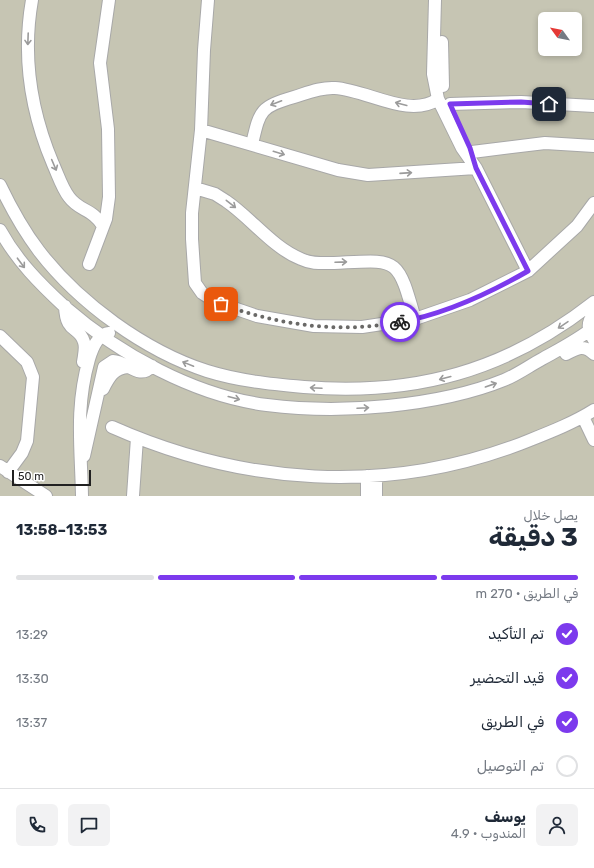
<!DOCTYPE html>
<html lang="ar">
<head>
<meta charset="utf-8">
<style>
	body { margin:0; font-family:Rubik,"Noto Sans Arabic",sans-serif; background:#f2f2f3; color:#1f2937; direction:rtl; height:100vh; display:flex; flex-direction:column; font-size:15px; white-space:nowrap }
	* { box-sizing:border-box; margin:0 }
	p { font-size:13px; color:#747a83 }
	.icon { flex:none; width:22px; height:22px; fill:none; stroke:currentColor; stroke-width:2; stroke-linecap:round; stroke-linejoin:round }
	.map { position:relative; height:496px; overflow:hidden; direction:ltr }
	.sheet { display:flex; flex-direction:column; background:#fff; flex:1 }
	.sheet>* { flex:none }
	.needle { width:26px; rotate:303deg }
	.tools { position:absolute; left:538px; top:12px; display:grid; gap:8px }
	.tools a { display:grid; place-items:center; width:44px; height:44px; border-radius:6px; background:#fff; box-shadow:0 2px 6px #0003; font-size:20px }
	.scale { position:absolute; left:12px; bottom:10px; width:79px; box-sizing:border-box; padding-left:4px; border:2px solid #212121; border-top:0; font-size:11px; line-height:14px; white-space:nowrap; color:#212121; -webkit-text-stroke:3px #fff; paint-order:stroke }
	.pin { position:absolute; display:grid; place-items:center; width:34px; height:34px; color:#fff; margin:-17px; border-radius:8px; box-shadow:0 2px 6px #0006 }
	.courier { position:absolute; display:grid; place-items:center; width:40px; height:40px; margin:-20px; border:3px solid #7c3aed; border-radius:50%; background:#fff; color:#222; box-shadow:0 1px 5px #0007 }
	.headline em { font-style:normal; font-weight:700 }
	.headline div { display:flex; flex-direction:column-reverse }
	.headline { display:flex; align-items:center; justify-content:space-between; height:68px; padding:0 16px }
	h1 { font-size:26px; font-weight:700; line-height:30px }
	.bar { display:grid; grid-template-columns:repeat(4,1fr); gap:6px 4px; align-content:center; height:48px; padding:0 16px }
	.bar i { height:5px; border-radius:3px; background:#e0e1e3 }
	.bar .on { background:#7c3aed }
	.bar p { grid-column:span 4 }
	.line { display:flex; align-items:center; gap:10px; padding:0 16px; border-top:1px solid #e0e1e3 }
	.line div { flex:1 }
	.round { display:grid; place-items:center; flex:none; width:42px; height:42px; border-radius:6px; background:#f2f2f3 }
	ol { padding:0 16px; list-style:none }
	li { display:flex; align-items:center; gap:12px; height:44px }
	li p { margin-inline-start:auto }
	li .icon { padding:4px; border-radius:50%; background:#7c3aed; color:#fff; stroke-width:4 }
	li:last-child { color:#747a83 }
	li i { width:22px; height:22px; border:2px solid #e0e1e3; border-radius:50% }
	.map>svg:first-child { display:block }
	.construction { fill:#c6c5b3; fill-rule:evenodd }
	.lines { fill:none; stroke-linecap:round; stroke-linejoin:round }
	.minor-casing { stroke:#a8a8a8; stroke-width:14 }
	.minor { stroke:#fff; stroke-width:12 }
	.oneway { stroke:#9b9b9b }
	.done { stroke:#6a6967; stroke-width:4; stroke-dasharray:0 7.2 }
	.route { stroke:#7c3aed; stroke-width:5 }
</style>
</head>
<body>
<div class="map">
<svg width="594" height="496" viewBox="0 0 594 496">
	<rect width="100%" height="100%" fill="#f1eee8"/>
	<path class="construction" d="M0,0H594V496H0ZM545,19H575V49H545Z"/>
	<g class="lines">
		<g class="minor-casing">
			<path id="minor" d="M32,0C22,57 31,112 53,164C58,175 62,188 69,197C79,211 93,209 103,226
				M208,0L204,50L201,130L192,213V239L195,283L202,293L216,302L257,316L314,326L362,327L415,319L470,300L528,271L577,226L594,203
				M435,0L433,74L438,99L462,148L476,168L528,271
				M442,42L443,86
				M450,104L521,102L594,106
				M201,130L338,170L368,175L476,168
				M252,144C260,110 260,107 294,97C307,93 321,87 335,88C368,90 409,119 438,99
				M472,152L545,143L594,146
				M0,185C11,208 23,230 39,251C79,303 145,351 207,371C239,381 271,384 304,387C415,396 506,371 594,302
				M195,188L215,194L226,201C251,218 273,248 301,259C311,264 322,263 334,263C398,260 397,255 415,319
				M0,230C17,261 40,284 65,307C119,354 195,396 267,405C307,410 348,410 388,406C427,402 467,395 504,380C517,375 529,366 542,359C560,349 578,340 594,327
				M89,264L106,219L109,197L108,129L100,63L109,0
				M65,306C66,335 79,325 84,342C86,348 84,355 83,362
				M594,314C586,323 588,330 594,340
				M0,336L27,362L33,377L27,441L22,453L8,472
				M566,354C577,348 584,344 594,354
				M103,389C109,377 114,368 128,367
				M583,417L594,440
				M112,427C243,485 385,495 520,444C545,434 572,424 594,410
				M84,456L104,367L113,361C127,361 139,381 152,366
				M0,466L46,496
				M367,476V496
				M82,496C81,446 75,408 89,359C92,349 98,334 109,333
				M133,496L137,438
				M376,496V476"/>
		</g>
		<use href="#minor" class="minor"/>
	</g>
	<defs><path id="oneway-shaft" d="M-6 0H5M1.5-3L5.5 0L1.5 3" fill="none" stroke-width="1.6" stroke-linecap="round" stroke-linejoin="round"/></defs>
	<g class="oneway">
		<use href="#oneway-shaft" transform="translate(28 39) rotate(92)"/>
		<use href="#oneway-shaft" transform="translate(276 103) rotate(159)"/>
		<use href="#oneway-shaft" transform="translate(401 104) rotate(-165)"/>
		<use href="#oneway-shaft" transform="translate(279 153) rotate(17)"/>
		<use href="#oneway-shaft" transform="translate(54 165) rotate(67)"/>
		<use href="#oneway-shaft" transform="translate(406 173) rotate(-4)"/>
		<use href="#oneway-shaft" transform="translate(231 204) rotate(38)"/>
		<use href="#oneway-shaft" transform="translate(341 262) rotate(-2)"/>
		<use href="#oneway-shaft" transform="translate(21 263) rotate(53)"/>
		<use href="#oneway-shaft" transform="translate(563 325) rotate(146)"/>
		<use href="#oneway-shaft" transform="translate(188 364) rotate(-158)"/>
		<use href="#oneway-shaft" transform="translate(445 378) rotate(165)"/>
		<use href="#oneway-shaft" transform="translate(491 385) rotate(-19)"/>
		<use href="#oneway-shaft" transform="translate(316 388) rotate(-177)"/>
		<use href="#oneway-shaft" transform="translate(234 398) rotate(15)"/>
		<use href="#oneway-shaft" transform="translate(363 408) rotate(-3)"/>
	</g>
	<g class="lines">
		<path class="done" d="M221,304C279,325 339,334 400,322"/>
		<path class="route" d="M400,322C445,314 488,294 528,271L476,168L470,148L450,104L521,102L549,104"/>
	</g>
</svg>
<div class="tools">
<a><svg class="needle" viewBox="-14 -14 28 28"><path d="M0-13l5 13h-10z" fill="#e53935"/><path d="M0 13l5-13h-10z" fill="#747a83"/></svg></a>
</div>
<div class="scale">50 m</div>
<div class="pin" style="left:221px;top:304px;background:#ea580c"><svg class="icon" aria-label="bag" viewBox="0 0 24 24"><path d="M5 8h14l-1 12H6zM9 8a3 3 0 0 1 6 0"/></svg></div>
<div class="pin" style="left:549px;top:104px;background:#1f2937"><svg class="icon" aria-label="home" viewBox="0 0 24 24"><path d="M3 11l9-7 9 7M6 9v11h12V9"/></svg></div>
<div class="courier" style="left:400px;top:322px"><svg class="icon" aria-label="bike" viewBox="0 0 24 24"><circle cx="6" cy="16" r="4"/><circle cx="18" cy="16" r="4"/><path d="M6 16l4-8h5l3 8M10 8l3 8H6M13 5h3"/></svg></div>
</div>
<section class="sheet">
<div class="headline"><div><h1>3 دقيقة</h1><p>يصل خلال</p></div><em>13:53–13:58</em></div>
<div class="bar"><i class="on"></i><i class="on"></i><i class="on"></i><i></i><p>في الطريق · 270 m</p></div>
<ol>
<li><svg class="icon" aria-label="check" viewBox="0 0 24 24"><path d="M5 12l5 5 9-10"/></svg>تم التأكيد<p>13:29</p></li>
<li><svg class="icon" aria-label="check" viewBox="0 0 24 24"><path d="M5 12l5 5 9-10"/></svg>قيد التحضير<p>13:30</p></li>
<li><svg class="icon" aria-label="check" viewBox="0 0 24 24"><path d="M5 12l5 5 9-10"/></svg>في الطريق<p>13:37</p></li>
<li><i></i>تم التوصيل</li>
</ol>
<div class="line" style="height:72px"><a class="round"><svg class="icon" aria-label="person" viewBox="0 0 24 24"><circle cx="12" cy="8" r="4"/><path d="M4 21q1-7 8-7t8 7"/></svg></a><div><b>يوسف</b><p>المندوب · 4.9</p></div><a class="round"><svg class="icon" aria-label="chat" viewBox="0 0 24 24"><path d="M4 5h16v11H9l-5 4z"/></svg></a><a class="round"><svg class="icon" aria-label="phone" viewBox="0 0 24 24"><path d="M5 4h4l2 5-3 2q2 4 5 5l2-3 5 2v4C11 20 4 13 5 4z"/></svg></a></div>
</section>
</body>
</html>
